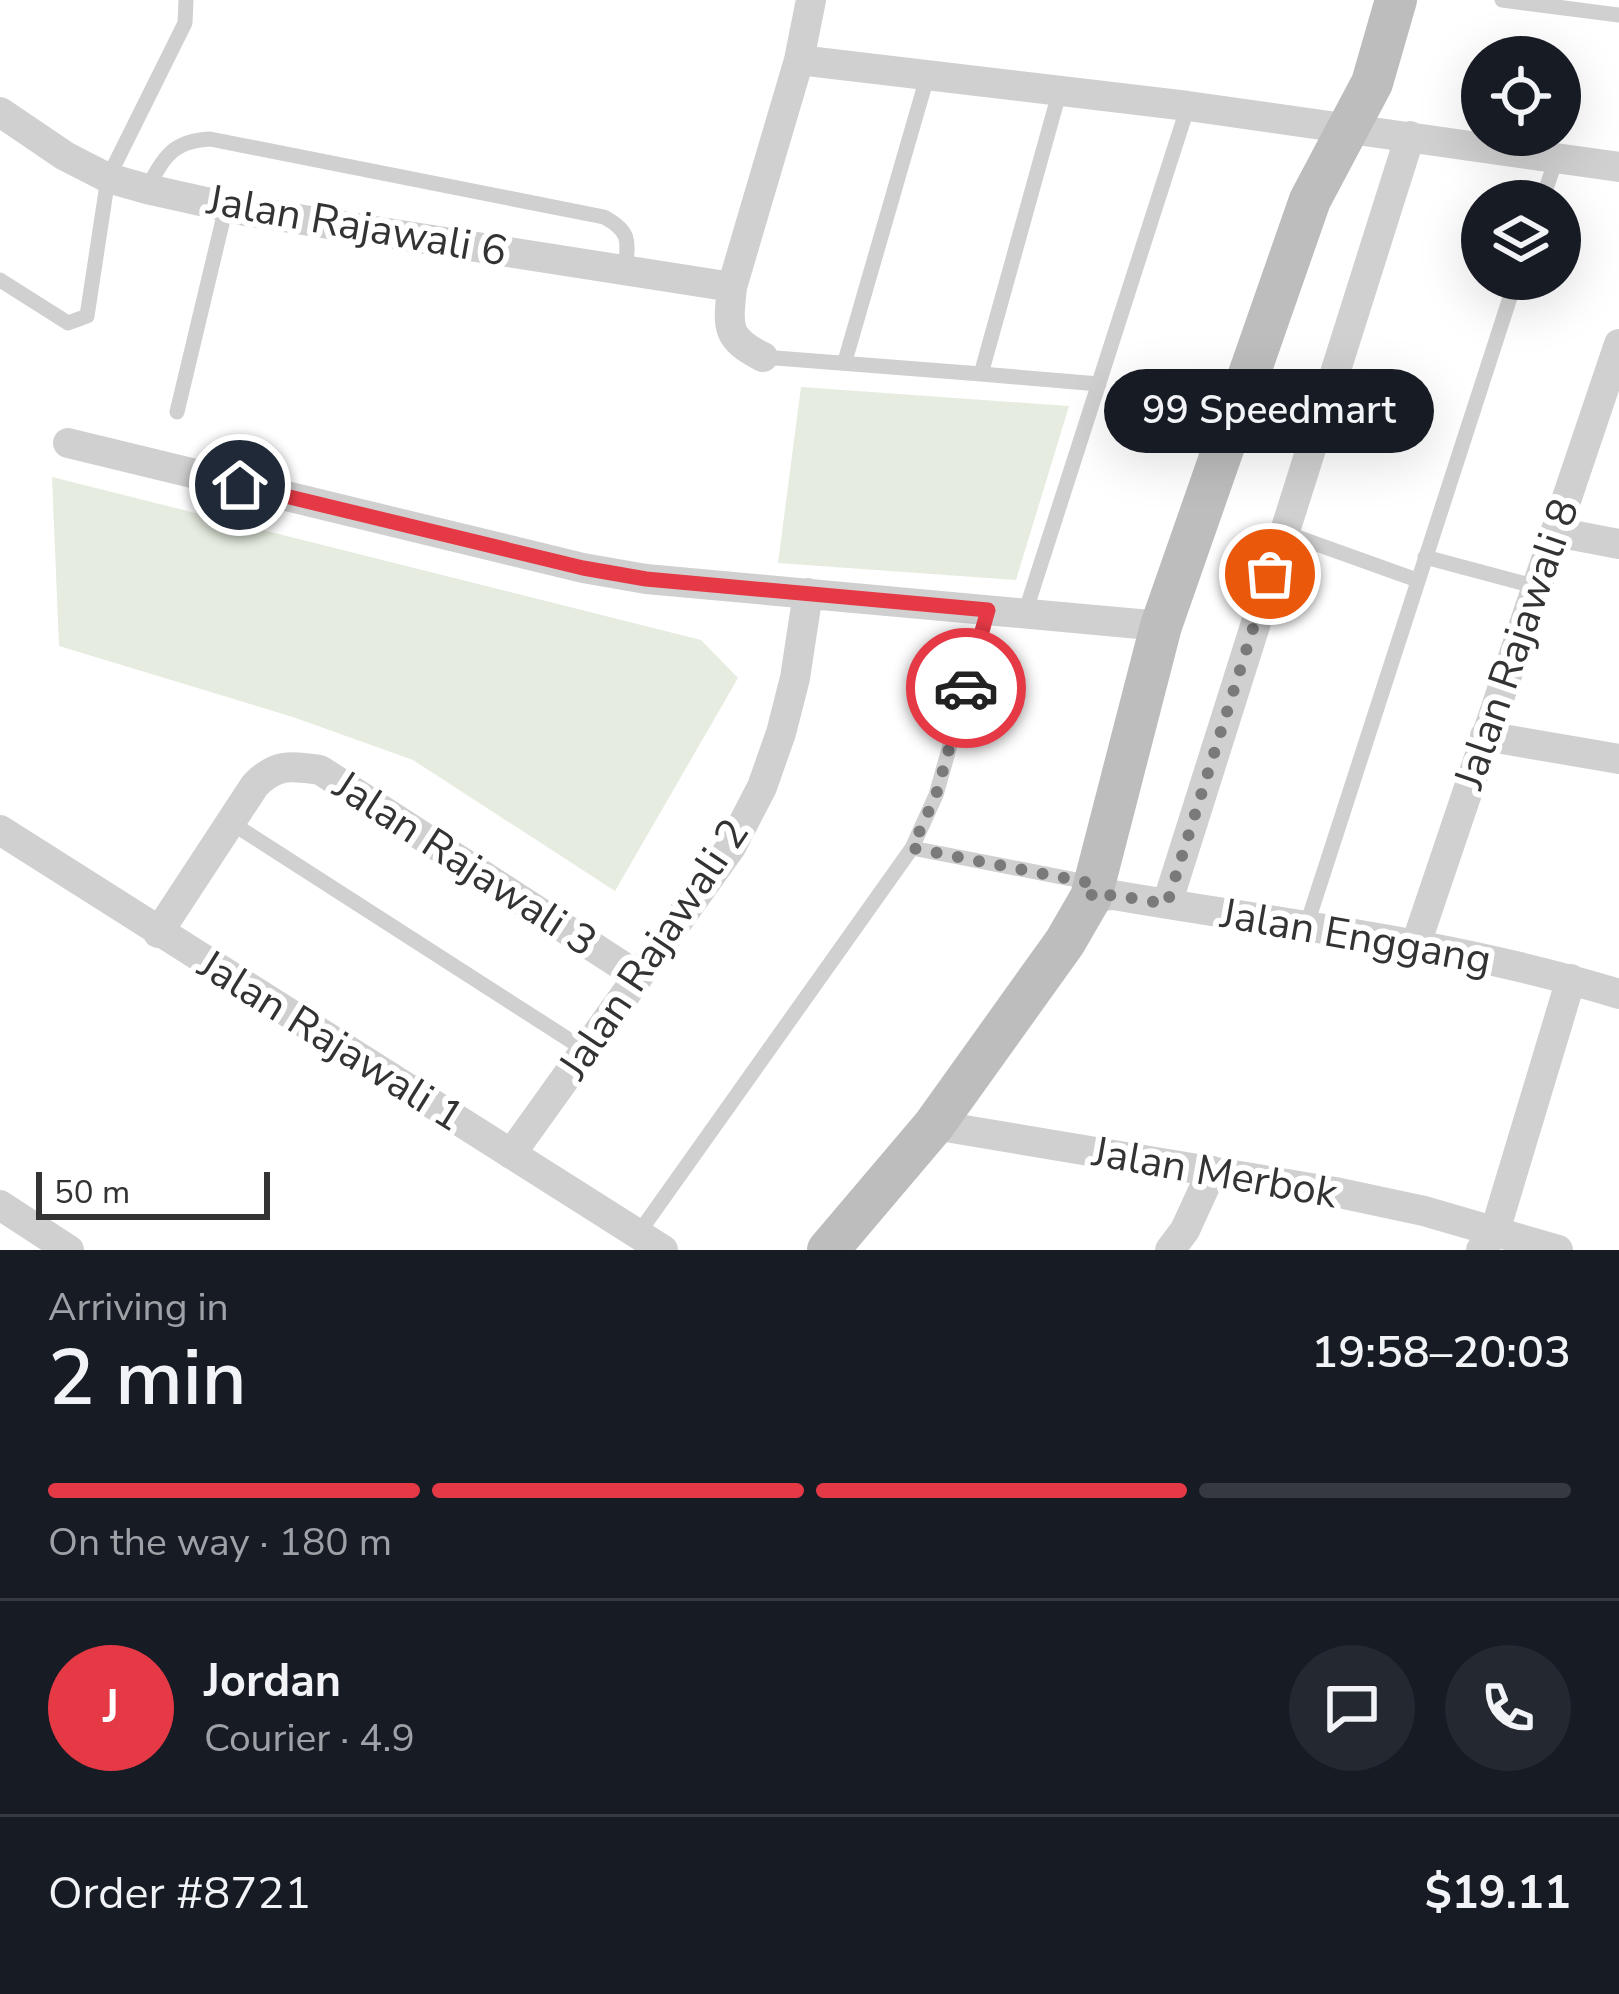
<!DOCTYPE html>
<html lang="en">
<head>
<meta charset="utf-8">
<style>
	body { margin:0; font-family:"Nunito Sans",sans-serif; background:#242831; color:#f1f3f6; height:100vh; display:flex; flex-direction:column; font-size:45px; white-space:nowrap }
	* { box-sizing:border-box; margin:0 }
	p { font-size:39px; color:#9ea1a6 }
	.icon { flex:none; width:66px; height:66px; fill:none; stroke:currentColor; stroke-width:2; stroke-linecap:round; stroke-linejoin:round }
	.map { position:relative; height:1250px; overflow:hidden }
	.panel { display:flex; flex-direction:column; background:#171b24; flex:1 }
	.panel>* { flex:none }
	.tools { position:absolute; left:1461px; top:36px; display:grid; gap:24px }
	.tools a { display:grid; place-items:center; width:120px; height:120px; border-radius:50%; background:#171b24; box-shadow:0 12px 48px #0002; font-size:60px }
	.scale { position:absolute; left:36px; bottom:30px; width:234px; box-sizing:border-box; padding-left:12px; border:6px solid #333; border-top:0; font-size:33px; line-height:42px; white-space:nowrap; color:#333; -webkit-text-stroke:9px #fff; paint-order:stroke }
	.pin { position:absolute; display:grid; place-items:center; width:102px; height:102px; color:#fff; margin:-51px; border:6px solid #fff; border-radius:50%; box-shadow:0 3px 12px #0007 }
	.courier { position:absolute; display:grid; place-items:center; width:120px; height:120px; margin:-60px; border:9px solid #e63946; border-radius:50%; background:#fff; color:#222; box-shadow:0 3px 15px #0007 }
	.bubble { position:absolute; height:84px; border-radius:42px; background:#171b24; box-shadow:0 12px 48px #0002; font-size:39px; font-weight:600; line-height:84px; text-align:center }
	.summary em { font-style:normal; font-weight:600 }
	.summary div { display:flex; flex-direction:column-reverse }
	.summary { display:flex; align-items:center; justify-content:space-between; height:204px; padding:0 48px }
	h1 { font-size:78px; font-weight:600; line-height:90px }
	.bar { display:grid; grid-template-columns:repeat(4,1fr); gap:18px 12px; align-content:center; height:144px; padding:0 48px }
	.bar i { height:15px; border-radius:9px; background:#363941 }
	.bar .selected { background:#e63946 }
	.bar p { grid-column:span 4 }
	.line { display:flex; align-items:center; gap:30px; padding:0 48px; border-top:3px solid #363941 }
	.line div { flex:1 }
	.round { display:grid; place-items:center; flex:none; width:126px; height:126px; border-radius:63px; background:#242831 }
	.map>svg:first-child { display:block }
	.green { fill:#e6ecdf }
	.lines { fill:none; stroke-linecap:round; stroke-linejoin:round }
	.lane { stroke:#d0d0d0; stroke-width:15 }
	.street { stroke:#d0d0d0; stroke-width:30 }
	.secondary { stroke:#bdbdbd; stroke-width:42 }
	.done { stroke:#7a7a7a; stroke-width:12; stroke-dasharray:0 21.6 }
	.route { stroke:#e63946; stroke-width:15 }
	.labels { text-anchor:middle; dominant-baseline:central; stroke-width:12; stroke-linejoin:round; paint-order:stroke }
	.street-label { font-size:42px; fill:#333; stroke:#fff }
</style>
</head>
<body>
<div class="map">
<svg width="1619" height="1250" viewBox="0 0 1619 1250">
	<rect width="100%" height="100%" fill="#fff"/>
	<path class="green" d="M801,387L1069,406L1016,580L778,563Z
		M52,477L701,640L738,678L615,891L413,760L293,717L59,646Z"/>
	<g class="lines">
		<path class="lane" d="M1502,0L1619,15
			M147,189C164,157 172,141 210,139L604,217C632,232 628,242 625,271
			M1542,201L1556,159
			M0,280L68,323L87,316L108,178L185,23L186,0
			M763,357L981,374L1060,90
			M845,361L928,74
			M981,374L1099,384
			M177,412L226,207
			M1283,532L1417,580
			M1425,557L1537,587
			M1025,613L1188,106
			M230,822L585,1050
			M912,848L1092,883
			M1307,924L1516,279
			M638,1234L912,848L936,795L988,610"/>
		<path class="street" d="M799,60L1188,106L1619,167
			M0,112L65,156L108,178L147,189L246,211L732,287
			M763,357C725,338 728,327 732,287L799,60L811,0
			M68,443L583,568L646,579L1161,626
			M1556,532L1619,544
			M1485,736L1619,759
			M0,830L663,1250
			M1091,897L1113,895C1283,924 1454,943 1619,994
			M1167,904L1410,136
			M158,933L255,785C277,763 290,766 320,770L638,976
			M1416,944L1619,344
			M934,1125L1335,1192L1424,1211L1558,1250
			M511,1154L731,847L762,787L781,733L795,678L808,593
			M0,1205L69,1250
			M1170,1250L1185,1230L1212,1171
			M1481,1250L1495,1231L1571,979"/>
		<path class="secondary" d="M828,1250L934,1125L1065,942L1091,897L1161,626L1310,200L1372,83L1396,0"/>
	</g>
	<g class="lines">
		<path class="done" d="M966,688L936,795L912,848L1095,884L1091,897L1113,895L1167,904L1270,574"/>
		<path class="route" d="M240,485L583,568L646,579L988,610L966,688"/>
	</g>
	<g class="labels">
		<g class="street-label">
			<text transform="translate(357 226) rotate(10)">Jalan Rajawali 6</text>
			<text transform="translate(1517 644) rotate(-71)">Jalan Rajawali 8</text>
			<text transform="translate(465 864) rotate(33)">Jalan Rajawali 3</text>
			<text transform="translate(1356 937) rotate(10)">Jalan Enggang</text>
			<text transform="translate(654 949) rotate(-56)">Jalan Rajawali 2</text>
			<text transform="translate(331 1041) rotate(32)">Jalan Rajawali 1</text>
			<text transform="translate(1215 1173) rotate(10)">Jalan Merbok</text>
		</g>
	</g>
</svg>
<div class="tools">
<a><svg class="icon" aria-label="locate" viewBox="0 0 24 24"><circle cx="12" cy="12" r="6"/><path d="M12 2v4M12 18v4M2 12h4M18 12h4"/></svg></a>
<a><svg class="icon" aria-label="layers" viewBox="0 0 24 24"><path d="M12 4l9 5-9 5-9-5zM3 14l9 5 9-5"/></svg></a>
</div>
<div class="scale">50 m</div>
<div class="pin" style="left:1270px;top:574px;background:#ea580c"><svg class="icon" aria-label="bag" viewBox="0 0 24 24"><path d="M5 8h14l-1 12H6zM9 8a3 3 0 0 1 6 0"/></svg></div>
<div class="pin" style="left:240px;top:485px;background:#1f2937"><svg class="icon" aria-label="home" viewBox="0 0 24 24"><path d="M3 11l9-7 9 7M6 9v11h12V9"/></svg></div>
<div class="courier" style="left:966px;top:688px"><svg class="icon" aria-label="car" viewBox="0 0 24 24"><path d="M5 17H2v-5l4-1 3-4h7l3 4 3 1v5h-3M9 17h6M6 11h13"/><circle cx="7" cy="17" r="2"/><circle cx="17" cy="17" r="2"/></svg></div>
<div class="bubble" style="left:1104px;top:369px;width:330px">99 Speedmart</div>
</div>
<section class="panel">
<div class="summary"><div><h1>2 min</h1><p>Arriving in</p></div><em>19:58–20:03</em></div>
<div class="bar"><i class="selected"></i><i class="selected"></i><i class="selected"></i><i></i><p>On the way · 180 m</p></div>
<div class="line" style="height:216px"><b class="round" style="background:#e63946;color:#fff">J</b><div><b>Jordan</b><p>Courier · 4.9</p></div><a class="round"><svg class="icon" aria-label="chat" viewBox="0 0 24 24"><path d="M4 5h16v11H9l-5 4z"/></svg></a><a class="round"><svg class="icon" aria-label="phone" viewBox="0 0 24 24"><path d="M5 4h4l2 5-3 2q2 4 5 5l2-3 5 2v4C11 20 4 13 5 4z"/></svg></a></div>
<div class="line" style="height:156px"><div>Order #8721</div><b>$19.11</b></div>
</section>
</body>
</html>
